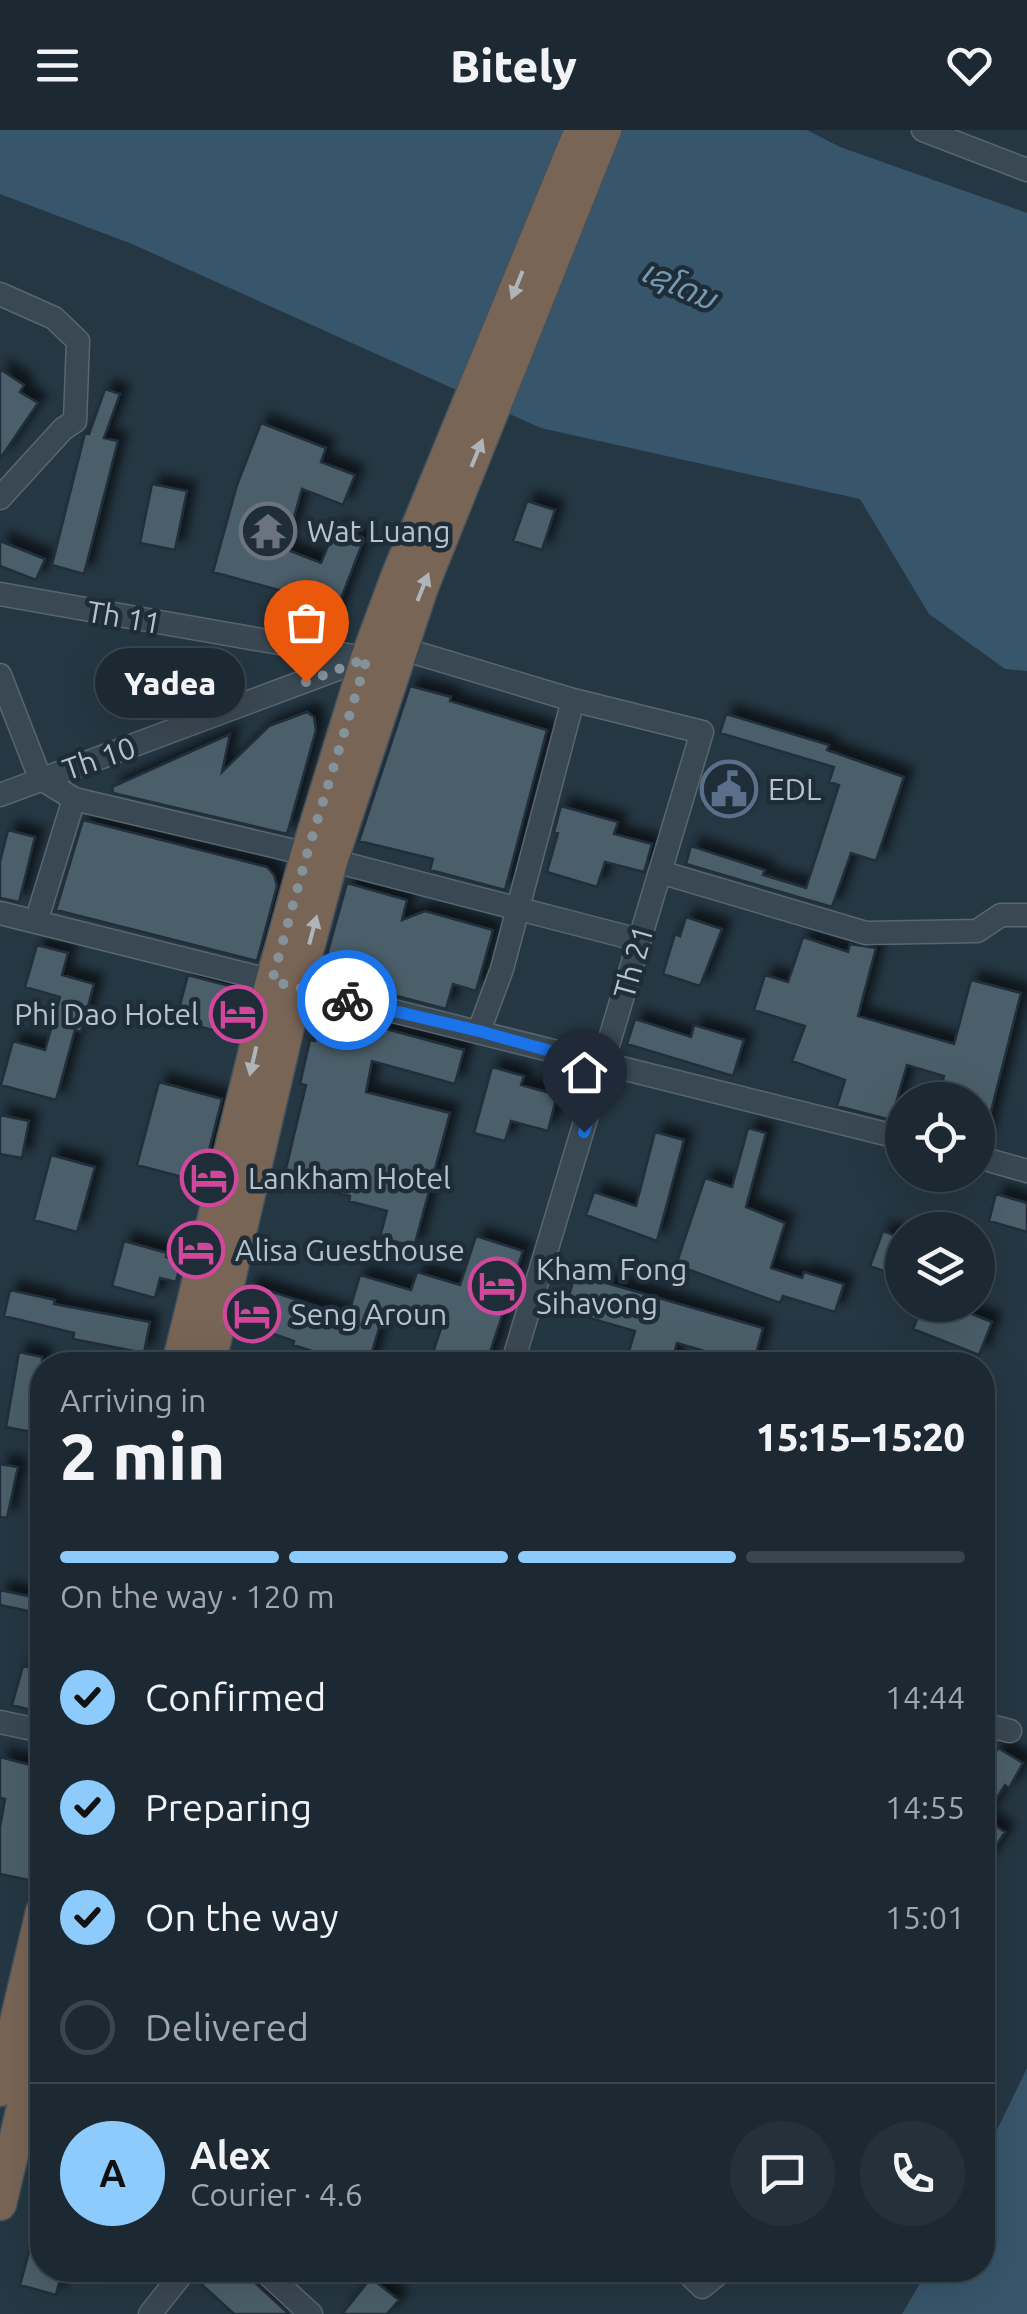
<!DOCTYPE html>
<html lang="en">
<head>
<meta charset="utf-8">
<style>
	body { margin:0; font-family:Ubuntu,"Noto Sans Lao",sans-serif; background:#25313a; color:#f1f3f6; height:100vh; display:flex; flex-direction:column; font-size:38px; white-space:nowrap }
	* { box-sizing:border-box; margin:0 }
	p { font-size:32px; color:#a0a6ac }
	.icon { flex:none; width:55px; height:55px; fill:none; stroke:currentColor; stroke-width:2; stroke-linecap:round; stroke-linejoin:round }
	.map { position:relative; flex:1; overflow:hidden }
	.panel { position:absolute; left:30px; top:1222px; width:965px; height:930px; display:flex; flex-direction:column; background:#1c2932; border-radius:40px; box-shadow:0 10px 40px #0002,0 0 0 2px #3a454d }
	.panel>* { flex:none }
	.tools { position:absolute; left:885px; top:952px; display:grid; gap:20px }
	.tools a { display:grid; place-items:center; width:110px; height:110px; border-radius:50%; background:#1c2932; box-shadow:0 10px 40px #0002,0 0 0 2px #3a454d; font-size:50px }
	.pin { position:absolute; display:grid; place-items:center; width:85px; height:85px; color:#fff; margin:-102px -42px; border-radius:50% 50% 50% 0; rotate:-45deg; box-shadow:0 0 10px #0007 }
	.pin .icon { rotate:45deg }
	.courier { position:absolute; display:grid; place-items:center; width:100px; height:100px; margin:-50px; border:8px solid #1a73e8; border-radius:50%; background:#fff; color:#222; box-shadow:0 2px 12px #0007 }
	.bubble { position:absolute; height:70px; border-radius:35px; background:#1c2932; box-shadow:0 10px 40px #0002,0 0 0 2px #3a454d; font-size:32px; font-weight:800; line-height:70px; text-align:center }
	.head em { font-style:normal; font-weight:800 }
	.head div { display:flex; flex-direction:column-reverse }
	.head { display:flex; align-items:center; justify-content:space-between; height:170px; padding:0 30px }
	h1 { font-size:65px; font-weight:800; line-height:75px }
	.bar { display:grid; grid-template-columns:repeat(4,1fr); gap:15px 10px; align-content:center; height:120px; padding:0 30px }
	.bar i { height:12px; border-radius:8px; background:#3a454d }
	.bar .on { background:#8ccbfc }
	.bar p { grid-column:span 4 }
	.line { display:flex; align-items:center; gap:25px; padding:0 30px; border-top:2px solid #3a454d }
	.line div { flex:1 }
	.round { display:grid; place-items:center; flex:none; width:105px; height:105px; border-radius:52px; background:#25313a }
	ol { padding:0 30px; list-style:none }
	li { display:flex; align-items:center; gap:30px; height:110px }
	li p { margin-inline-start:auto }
	li .icon { padding:10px; border-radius:50%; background:#8ccbfc; color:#111; stroke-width:4 }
	li:last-child { color:#a0a6ac }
	li i { width:55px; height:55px; border:5px solid #3a454d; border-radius:50% }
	header { display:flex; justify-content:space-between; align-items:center; height:130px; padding:0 30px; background:#1c2932; font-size:45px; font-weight:800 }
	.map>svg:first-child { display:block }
	.green { fill:#274442 }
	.water { fill:#38566b }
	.building { fill:#4b5f6b; stroke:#202f3a; stroke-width:2.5; filter:url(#shadow) }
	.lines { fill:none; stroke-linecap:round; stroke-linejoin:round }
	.minor-casing { stroke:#586670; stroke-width:25 }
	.highway-casing { stroke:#44535d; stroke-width:35 }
	.minor { stroke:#3a4853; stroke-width:22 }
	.highway { stroke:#796556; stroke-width:32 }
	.oneway { fill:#aeb5ba }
	.done { stroke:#84929c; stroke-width:10; stroke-dasharray:0 18 }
	.route { stroke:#1a73e8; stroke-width:12 }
	.labels { text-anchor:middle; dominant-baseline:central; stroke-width:9; stroke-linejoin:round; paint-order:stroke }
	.poi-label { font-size:30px; fill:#b7c3cc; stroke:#1e2d38; text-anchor:start }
	.street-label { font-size:30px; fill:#b7c3cc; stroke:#1e2d38 }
	.water-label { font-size:32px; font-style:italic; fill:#7699b1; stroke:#1e2d38 }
</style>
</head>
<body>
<header><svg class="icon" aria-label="menu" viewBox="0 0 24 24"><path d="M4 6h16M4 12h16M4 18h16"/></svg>Bitely<svg class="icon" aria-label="heart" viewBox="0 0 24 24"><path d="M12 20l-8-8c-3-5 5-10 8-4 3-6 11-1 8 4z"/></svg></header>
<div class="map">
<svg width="1027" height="2184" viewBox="0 0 1027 2184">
	<defs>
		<filter id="shadow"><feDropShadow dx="9" dy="-9" stdDeviation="5" flood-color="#0009"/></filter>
	</defs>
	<rect width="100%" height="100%" fill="#253743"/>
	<path class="green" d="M125,517L174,526V535L125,539Z
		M175,545L176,556L127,574V549Z"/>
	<path class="water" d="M0,0H807L840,17L1027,83V541L1005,539L929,484L860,369L541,298L132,114L0,64Z
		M1027,1938V2184H902L928,2140H982L983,2029Z"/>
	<path class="building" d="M0,239L24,255L20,262L38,273L0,329Z
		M105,259L120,264L104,308L118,311L84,444L52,435L85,303L89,304Z
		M261,293L326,318L321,332L355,345L343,375L302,359L285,419L321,433L335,398L364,409L332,492L292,477L297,465L213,442L237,355Z
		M152,354L187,361L175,420L140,413Z
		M527,371L555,380L542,420L513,411Z
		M0,411L45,429L36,450L0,436Z
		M410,556L451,567L450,571L547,600L505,760L430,740L433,729L359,711Z
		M307,582L314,587L316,600L287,704L113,663L112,657L230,604L222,642L269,596Z
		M726,584L829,615L827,620L904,647L876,731L851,723L832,777L686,734L691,716L765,740L763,745L806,758L839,655L829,652L834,637L720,603Z
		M710,648L748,659L740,686L703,675Z
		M561,676L618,692L614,704L652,714L644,742L605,732L597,757L547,742L558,703L554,702Z
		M83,690L267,737L274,745L277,756L257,831L56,780Z
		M8,700L35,707L19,772L0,768V732Z
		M347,753L407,770L402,790L425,781L493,800L476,861L453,854L446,879L321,846Z
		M686,787L722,799L700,856L663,844L675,804L680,806Z
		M803,807L848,822L850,814L876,818L858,886L954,914L971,850L1021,863L983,1013L978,1012V970H937L944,946L907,935L891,990L837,976L845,950L792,931L805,896L754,880L765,845L788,852Z
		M37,815L68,823L62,845L94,854L81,902L75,900L56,970L1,955L13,911L45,920L60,867L25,857Z
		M188,845L241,859L247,867L238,907L176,890Z
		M338,886L464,920L455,954L372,931L366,962L450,983L414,1117L380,1107L387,1081L349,1071L350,1066L283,1051L306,955L300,954L310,910L315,911L318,897Z
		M635,889L691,907L694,895L744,910L733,946L627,914Z
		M492,937L524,946L521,955L557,965L548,1001L511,991L505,1011L474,1003Z
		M159,952L222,969L201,1052L137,1035Z
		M0,985L29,991L22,1028L0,1024Z
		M748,998L766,1003L746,1077L785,1093L771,1138L802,1148L804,1142L844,1154L835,1182L783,1166L780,1173L676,1135L705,1048L732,1057Z
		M655,1002L684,1010L657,1111L586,1085L594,1062L636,1076Z
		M51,1025L95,1037L77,1102L34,1090Z
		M996,1064L1027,1073V1102L989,1091Z
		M883,1101L901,1108L897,1121L902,1123V1148L870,1136Z
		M476,1106L523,1121L486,1235H429L442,1195L385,1178L368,1235H356L293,1215L294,1211L253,1197L254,1193L240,1189L250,1155L348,1186L360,1145L411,1160L417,1142L460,1155Z
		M124,1111L167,1123L166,1127L181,1131L176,1152L160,1148L155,1168L112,1156Z
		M575,1144L763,1198L753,1235L677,1213L671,1235H625L635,1201L565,1181Z
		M10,1160L55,1170L54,1174L150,1192L144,1223L73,1209L74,1203L4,1186Z
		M923,1175H949L992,1192L979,1225L913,1199Z
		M19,1222L42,1227V1304L6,1297Z
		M0,1334L18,1337L7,1388L0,1387Z
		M0,1460L42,1469V1484L0,1475Z
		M37,1498L42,1499V1583L12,1575L23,1536L27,1537Z
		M998,1618L1023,1633L1009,1658L1005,1655L984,1688L1005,1702L982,1738V1645Z
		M0,1627L42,1638V1721L40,1720L33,1751L0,1744V1697L5,1669L0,1668Z
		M29,2122L42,2125V2140H62L56,2165L20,2155Z
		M212,2140H248L253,2151L289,2184H234L200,2153Z
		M371,2148L399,2170L387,2184H342Z"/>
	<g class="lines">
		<g class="minor-casing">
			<path id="minor" d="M923,0L1027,40
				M0,164L54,188L78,211L75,291L63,299L0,368
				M0,464L364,528
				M400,518L573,570L702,602L512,1235
				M0,545L40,648L74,669L307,724L639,810
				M0,665L367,528
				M660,742L866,803L977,801L1001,785H1027
				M0,783L902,1008
				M36,792L74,669
				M479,901L502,839L573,570
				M978,1027L1027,1041
				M0,1592L42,1601
				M982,1594L1010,1601
				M263,2140L311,2184
				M685,2140L702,2157L723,2140
				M150,2184L185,2140"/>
		</g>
		<g class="highway-casing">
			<path id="highway" d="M178,1235L272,851L307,724L367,528L397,447L581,0
				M209,1235L297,858L331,732L422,457L605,0
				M0,1960L42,1782
				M0,2074L42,1898"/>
		</g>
		<use href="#minor" class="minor"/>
		<use href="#highway" class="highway"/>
	</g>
	<defs><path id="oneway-solid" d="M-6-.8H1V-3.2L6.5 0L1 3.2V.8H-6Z" transform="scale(2.5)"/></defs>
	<g class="oneway">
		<use href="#oneway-solid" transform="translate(517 155) rotate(112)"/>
		<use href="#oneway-solid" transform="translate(477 323) rotate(-68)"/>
		<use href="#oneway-solid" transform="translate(423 457) rotate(-68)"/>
		<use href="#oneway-solid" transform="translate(313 800) rotate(-75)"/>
		<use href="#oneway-solid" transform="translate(253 931) rotate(103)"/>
	</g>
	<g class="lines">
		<path class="done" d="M306,552L367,528L307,724L272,851L347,870"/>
		<path class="route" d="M347,870L479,901L604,936L584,1002"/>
	</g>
	<defs>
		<g id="temple-ring" transform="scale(2.875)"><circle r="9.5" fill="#1e2d38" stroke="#6b7280" stroke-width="1.5"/><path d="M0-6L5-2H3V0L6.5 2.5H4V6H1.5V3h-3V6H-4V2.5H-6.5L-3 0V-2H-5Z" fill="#6b7280"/></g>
		<g id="civic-ring" transform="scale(2.875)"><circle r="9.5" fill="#1e2d38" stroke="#5c6f8a" stroke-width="1.5"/><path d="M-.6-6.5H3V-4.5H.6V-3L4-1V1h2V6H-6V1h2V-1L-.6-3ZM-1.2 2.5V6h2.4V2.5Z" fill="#5c6f8a"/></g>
		<g id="hotel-ring" transform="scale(2.875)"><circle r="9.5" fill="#1e2d38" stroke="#d1479c" stroke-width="1.5"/><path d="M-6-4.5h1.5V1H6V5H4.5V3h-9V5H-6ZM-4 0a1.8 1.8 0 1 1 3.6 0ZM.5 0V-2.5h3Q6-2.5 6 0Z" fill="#d1479c"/></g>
	</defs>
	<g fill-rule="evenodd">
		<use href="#temple-ring" x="268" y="401"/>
		<use href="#civic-ring" x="729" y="659"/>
		<use href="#hotel-ring" x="238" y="884"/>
		<use href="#hotel-ring" x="209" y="1048"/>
		<use href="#hotel-ring" x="196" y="1120"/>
		<use href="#hotel-ring" x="497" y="1156"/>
		<use href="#hotel-ring" x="252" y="1184"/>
	</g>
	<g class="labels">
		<g class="poi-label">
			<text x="307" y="401">Wat Luang</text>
			<text x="768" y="659">EDL</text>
			<text x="199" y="884" text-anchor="end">Phi Dao Hotel</text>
			<text x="248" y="1048">Lankham Hotel</text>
			<text x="235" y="1120">Alisa Guesthouse</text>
			<text x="536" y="1139">Kham Fong<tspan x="536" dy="34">Sihavong</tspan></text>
			<text x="291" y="1184">Seng Aroun</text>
		</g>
		<g class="street-label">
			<text transform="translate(124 487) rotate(10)">Th 11</text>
			<text transform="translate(99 628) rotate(-19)">Th 10</text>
			<text transform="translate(633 832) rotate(-74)">Th 21</text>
		</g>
		<g class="water-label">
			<text transform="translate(679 154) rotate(24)">ເຊໂດນ</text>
		</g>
	</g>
</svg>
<div class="tools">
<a><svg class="icon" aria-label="locate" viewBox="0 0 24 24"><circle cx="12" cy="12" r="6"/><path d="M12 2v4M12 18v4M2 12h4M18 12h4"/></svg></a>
<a><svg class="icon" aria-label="layers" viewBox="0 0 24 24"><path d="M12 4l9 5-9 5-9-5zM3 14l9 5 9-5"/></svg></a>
</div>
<div class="pin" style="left:306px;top:552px;background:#ea580c"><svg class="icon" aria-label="bag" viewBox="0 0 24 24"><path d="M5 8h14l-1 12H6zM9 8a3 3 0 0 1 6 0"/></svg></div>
<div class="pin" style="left:584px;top:1002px;background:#1f2937"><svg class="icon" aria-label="home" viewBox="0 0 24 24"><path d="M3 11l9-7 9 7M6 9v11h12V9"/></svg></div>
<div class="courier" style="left:347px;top:870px"><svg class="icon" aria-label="bike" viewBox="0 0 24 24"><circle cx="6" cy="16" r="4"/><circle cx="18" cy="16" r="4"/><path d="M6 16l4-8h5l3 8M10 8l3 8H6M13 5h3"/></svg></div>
<div class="bubble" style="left:95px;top:518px;width:150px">Yadea</div>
<section class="panel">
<div class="head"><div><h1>2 min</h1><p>Arriving in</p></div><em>15:15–15:20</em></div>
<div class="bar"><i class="on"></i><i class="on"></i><i class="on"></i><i></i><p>On the way · 120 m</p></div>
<ol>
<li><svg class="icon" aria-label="check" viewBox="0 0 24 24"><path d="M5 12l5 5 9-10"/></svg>Confirmed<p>14:44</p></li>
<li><svg class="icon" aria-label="check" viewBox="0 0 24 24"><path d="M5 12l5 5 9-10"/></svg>Preparing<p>14:55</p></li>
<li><svg class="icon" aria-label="check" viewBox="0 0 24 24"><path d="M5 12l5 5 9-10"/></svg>On the way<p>15:01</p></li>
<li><i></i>Delivered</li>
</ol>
<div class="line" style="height:180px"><b class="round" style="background:#8ccbfc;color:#111">A</b><div><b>Alex</b><p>Courier · 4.6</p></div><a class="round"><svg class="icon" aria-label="chat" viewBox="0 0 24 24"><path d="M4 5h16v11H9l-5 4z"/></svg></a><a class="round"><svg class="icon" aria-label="phone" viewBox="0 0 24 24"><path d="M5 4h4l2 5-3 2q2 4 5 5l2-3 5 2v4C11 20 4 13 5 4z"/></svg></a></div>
</section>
</div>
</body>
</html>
